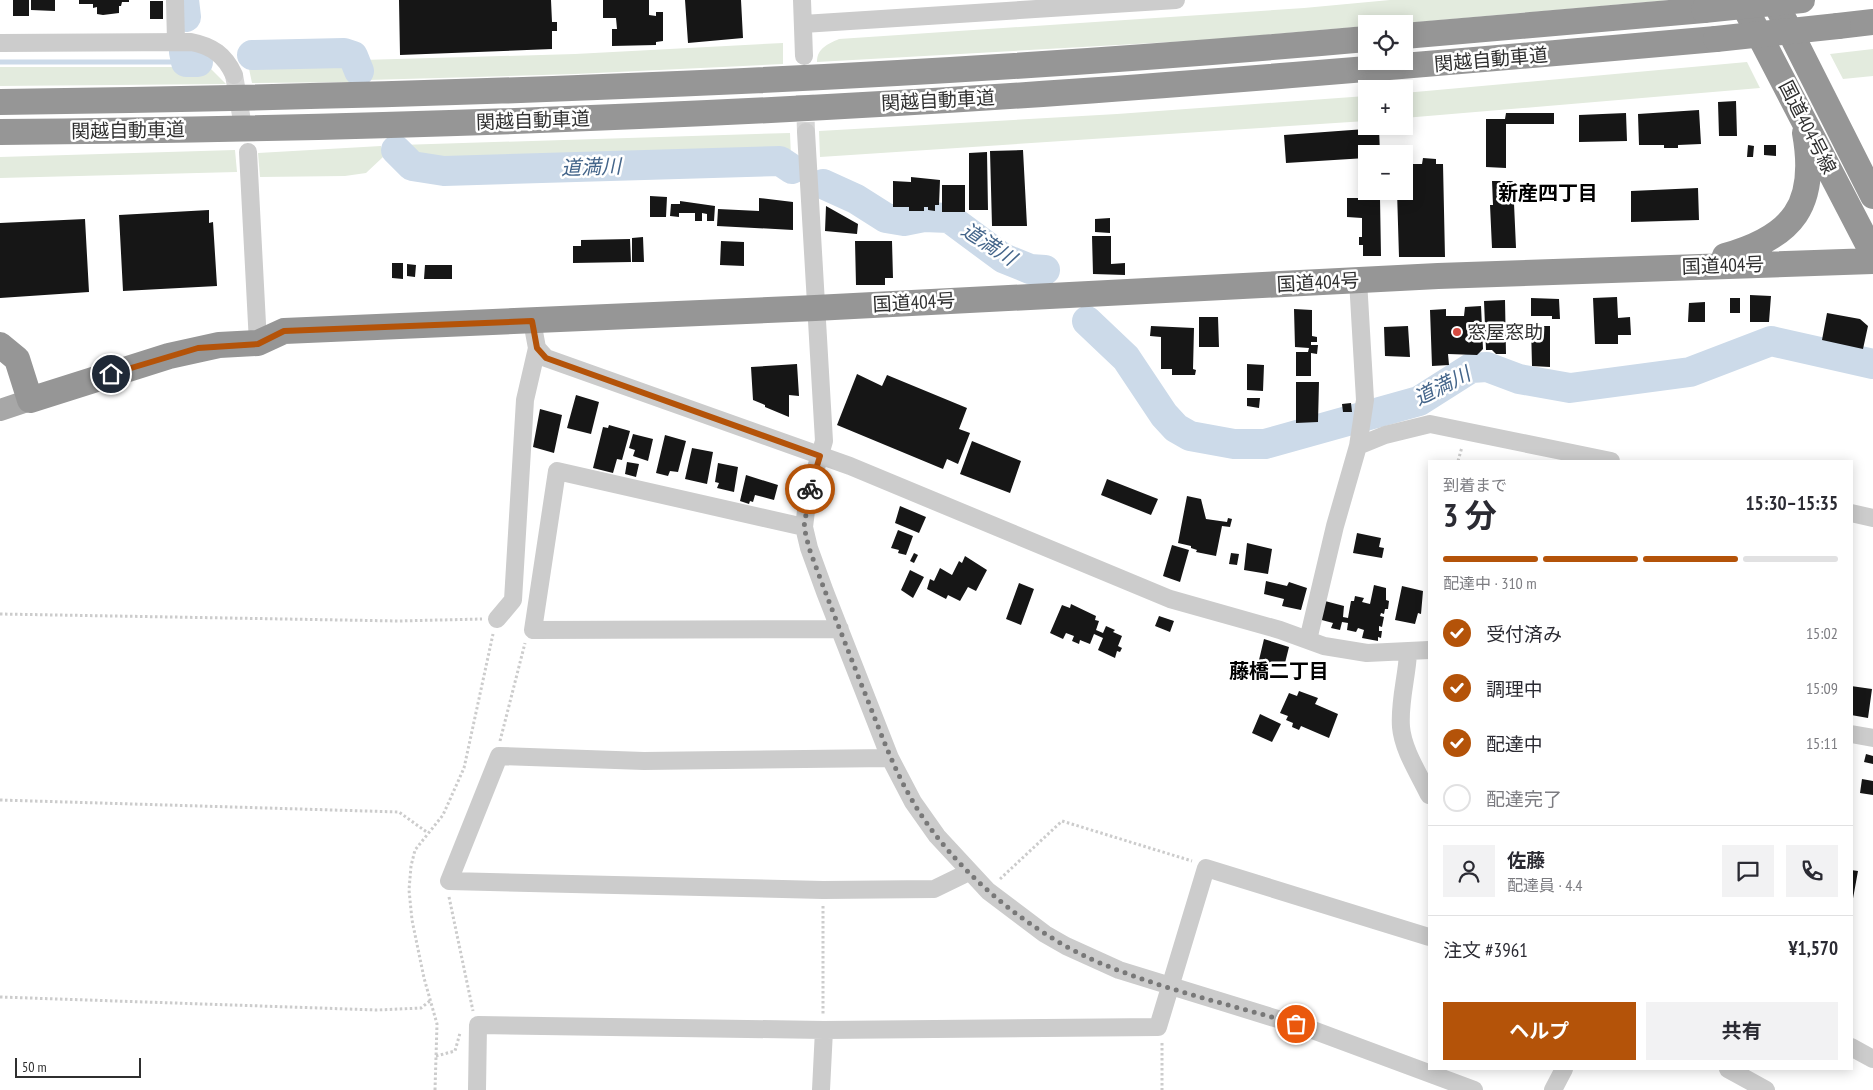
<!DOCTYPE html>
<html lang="ja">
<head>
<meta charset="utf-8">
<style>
	body { margin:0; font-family:"PT Sans Narrow","Noto Sans JP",sans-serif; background:#f2f2f3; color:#2b2b33; height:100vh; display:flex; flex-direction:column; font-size:19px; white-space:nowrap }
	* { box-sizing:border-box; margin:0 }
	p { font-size:16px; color:#7c7c81 }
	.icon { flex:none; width:28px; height:28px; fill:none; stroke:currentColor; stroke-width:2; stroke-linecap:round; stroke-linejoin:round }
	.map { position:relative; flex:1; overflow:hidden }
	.side { position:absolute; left:1428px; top:460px; width:425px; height:610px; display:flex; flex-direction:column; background:#fff; border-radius:0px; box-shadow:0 2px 12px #0003 }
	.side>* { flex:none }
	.fabs { position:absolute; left:1358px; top:15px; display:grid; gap:10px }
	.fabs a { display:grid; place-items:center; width:55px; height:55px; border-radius:0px; background:#fff; box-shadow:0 2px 12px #0003; font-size:25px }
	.scale { position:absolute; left:15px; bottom:12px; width:126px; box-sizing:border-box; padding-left:5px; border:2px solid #2f2f2f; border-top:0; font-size:14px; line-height:18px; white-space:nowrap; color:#2f2f2f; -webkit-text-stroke:4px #fff; paint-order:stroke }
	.pin { position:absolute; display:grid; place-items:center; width:42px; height:42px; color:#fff; margin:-21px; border:2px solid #fff; border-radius:50%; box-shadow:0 1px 5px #0007 }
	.courier { position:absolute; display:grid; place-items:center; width:50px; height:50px; margin:-25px; border:4px solid #b45309; border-radius:50%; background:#fff; color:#222; box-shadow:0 1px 6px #0007 }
	.summary em { font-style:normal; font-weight:700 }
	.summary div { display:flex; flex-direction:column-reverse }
	.summary { display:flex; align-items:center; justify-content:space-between; height:85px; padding:0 15px }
	h1 { font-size:32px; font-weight:700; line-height:38px }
	.bar { display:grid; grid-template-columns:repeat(4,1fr); gap:8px 5px; align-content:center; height:60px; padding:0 15px }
	.bar i { height:6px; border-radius:4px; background:#e1e1e2 }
	.bar .active { background:#b45309 }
	.bar p { grid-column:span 4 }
	.line { display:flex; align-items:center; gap:12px; padding:0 15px; border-top:1px solid #e1e1e2 }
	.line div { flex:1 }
	.round { display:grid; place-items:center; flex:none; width:52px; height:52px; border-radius:0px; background:#f2f2f3 }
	ol { padding:0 15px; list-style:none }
	li { display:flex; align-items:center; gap:15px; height:55px }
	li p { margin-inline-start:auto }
	li .icon { padding:5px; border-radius:50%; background:#b45309; color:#fff; stroke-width:4 }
	li:last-child { color:#7c7c81 }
	li i { width:28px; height:28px; border:2px solid #e1e1e2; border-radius:50% }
	.primary-button { display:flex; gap:10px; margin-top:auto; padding:10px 15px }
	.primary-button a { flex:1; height:58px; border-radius:0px; background:#b45309; color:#fff; font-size:20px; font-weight:700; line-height:58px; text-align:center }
	.primary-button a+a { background:#f2f2f3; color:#2b2b33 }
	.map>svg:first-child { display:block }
	.green { fill:#e3ebde }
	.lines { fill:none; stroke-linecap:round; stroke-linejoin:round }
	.stream { stroke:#ccdae9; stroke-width:5 }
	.river { stroke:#ccdae9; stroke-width:30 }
	.building { fill:#161616 }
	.minor-tunnel { stroke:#d5d5d5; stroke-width:18; stroke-dasharray:18 9; stroke-linecap:butt }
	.path { stroke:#ccc; stroke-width:3; stroke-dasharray:2.5 2.5; stroke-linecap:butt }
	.minor { stroke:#ccc; stroke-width:18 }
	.major { stroke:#a7a7a7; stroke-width:22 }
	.highway { stroke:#969696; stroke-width:26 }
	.highway-bridge { stroke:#969696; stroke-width:26 }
	.done { stroke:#787878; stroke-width:5; stroke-dasharray:0 9 }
	.route { stroke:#b45309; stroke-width:6 }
	.poi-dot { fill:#d64b41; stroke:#fff; stroke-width:2 }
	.labels { text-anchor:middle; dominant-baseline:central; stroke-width:5; stroke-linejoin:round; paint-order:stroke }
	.street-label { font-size:19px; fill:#2f2f2f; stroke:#fff }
	.poi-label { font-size:19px; fill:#2f2f2f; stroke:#fff; text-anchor:start }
	.water-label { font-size:20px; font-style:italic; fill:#44658a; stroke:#fff }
	.neighbourhood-label { font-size:20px; font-weight:bold; fill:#000; stroke:#fff }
</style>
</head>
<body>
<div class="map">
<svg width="1873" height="1090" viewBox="0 0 1873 1090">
	<rect width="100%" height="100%" fill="#fff"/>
	<path class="green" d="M1390,0H1670L1395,24H1366V26L1206,40L817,62C817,48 828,44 839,39L1304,8Z
		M783,43V64L575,74L368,80L362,60L575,54Z
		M1873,49V76L1843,79L1830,54Z
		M350,62L359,82L252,83L248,64Z
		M1747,62L1760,88L1404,118V93Z
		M0,67H209L226,84L0,86Z
		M1366,96V121L820,157L819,131L1117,114Z
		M790,133L791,157L444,168C423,164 410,166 400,145Z
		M381,146L383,157L366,173L345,176L260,177L258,153Z
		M235,150L237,172L0,178V157Z"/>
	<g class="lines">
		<path class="stream" d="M0,62H186"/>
		<path class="river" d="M184,0L186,17
			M184,52L186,62H198
			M252,55L344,53L353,56L359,71
			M396,150L412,166L444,171L780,161L792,169
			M823,184L856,199L886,218L904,221L924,217L949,218L1003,258L1030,269L1045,270
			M1087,321L1126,358L1164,415L1176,428L1190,436L1234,444H1265L1419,401L1471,368L1487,367L1519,379L1570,388L1690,372L1771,341L1873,364"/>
	</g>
	<path class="building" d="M13,0H29V16H13Z
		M31,0H55V11L31,10Z
		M79,0H129V2H122L121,6H119V13L103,15L97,14V7L93,8V4H79Z
		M399,0H551L552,22H557V31H552V49L400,55Z
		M603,0H649V15L656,16V12H663V41L656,42V45L612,46V29H617L616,18H603Z
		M685,0H741L743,38L688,43Z
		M150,1H163V19H150Z
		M1736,101L1737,136H1719L1718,102Z
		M1699,110L1701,144L1678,145V148H1664V145H1639L1638,114Z
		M1506,113H1554V124H1506V168L1486,167V119H1505Z
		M1626,113L1627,141L1579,142V115Z
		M1379,128L1380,154H1366V158L1286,163L1284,135Z
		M1748,145L1754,146L1753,157H1747Z
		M1764,145H1776V156L1764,155Z
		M1023,150L1027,226H992L990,151Z
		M987,152L988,210H969V153Z
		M1423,158L1436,159V164H1443L1445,257H1399L1397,191H1404V164H1422Z
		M911,177L940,180L939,205H935V211L928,210V207H924V211H909V207H893V181L911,182Z
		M1492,181H1513L1516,248H1492L1490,205H1493Z
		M942,185H965V212H942Z
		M1698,188L1699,220L1631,222V191Z
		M650,196L667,197L666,217H650Z
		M759,198L793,202V230L717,226L718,209L759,211Z
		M1347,198H1380L1381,256H1363V245H1359V237H1362V218L1347,217Z
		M680,201L715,206L714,221H707V214L702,213V221H695V213H679V217L670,216L671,204H680Z
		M826,206L858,224L857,234L825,231Z
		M209,210V223L213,222L217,286L123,291L119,215Z
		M1110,218V233L1095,232V219Z
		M85,219L89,292L0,298V223Z
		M1092,236H1111V264L1125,263V275L1093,274Z
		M643,237L644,262H632V238Z
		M630,239L631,262L573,263V246H581V240Z
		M721,241L744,242V266L720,265Z
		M855,241H892L893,278H885V285H856Z
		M392,263H403V279L392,278Z
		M407,264L416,265L415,277L407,276Z
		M425,265H452V279H424Z
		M1750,295L1771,296L1769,322H1750Z
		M1617,297L1618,318L1630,317L1631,335H1618V344H1595L1593,298Z
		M1531,298L1559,299L1560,319H1552V316H1531Z
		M1730,298H1740V313H1730Z
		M1505,300L1506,354H1496L1492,350H1486L1484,301Z
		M1705,302V322H1688L1689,303Z
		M1481,306L1483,349L1477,355L1448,354L1449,365L1432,366L1430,310L1446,309V316H1464L1465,307Z
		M1294,309L1312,310V336L1317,337V342H1311V345H1318L1317,354L1311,353V376H1296V352H1308L1309,348L1295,347Z
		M1827,313L1860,319L1868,326L1863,349L1822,340Z
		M1199,317H1218L1219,347H1199Z
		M1151,326L1194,328L1193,369L1196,370L1195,375H1172V369H1161V337L1150,336Z
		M1408,326L1410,357L1385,356L1384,327Z
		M1531,326H1550V367L1532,366Z
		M797,364L799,396L789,395V417L765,407V405L753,400L751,367Z
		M1247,364L1264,365L1263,391L1247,390Z
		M857,374L882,386L887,375L967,408L959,429L970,433L958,464L947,459L943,469L837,425Z
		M1296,382H1319L1318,422L1296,423Z
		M576,395L599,402L591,434L567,428Z
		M1247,398H1260L1259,408L1247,406Z
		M1351,403L1352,412H1343L1342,404Z
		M540,409L562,415L554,453L533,447Z
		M609,425L630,431L622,460L617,459L613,473L593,468L603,427L608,428Z
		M633,434L653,439L648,461L633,456L635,450L629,448Z
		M665,435L686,441L678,472L670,471L668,476L656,473Z
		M972,441L1021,461L1010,493L960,474Z
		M692,448L713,452L707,484L685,479Z
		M627,462L639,464L636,477L625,474Z
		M718,463L738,467L734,492L717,488L719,483L715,482Z
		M746,475L778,485L774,500L755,495L753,502L750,501L749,504L740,501Z
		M1107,479L1158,499L1151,515L1101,495Z
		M1187,496L1201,499L1206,519L1227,522L1228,518L1232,519L1230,527L1222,526L1216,556L1196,552L1197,550L1191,548V546L1178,543Z
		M900,506L926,517L919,533L895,523Z
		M898,530L913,536L906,555L898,553L899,550L891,548Z
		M1357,533L1381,538L1379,547L1384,548L1382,558L1353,553Z
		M1247,543L1272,549L1268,574L1244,570Z
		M1172,545L1189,550L1180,582L1163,576Z
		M914,553L918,555L914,563L910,561Z
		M1231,553L1239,554L1237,565L1229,564Z
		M965,556L987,570L976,591L968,587L960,601L948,595L946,599L927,589L930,579L934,581L940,568L952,575L959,561L962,563Z
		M910,570L924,577L913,598L901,590Z
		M1266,581L1287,586L1289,582L1307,588L1301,610L1282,606L1284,599L1264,594Z
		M1019,583L1034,589L1021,625L1006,619Z
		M1374,585L1386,588V600L1389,601L1388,609H1385L1384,614L1381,613L1380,616L1384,617L1382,627L1379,626V631H1382L1381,638L1378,637V641L1362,638L1364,630L1358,628L1356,632L1347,630L1348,623L1342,622L1340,630L1331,628L1333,623L1318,619L1325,601L1344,606L1343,617L1348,618L1351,601H1354L1355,596L1364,598L1362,602L1370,604Z
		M1402,586L1423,591L1421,614L1418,613L1415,624L1395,620Z
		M1071,604L1096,616L1095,620L1099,621L1096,630L1103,633L1106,626L1115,630L1113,632L1122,636L1118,646L1122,648L1120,652L1117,651L1115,658L1098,650L1103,638L1094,634L1090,644L1080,640L1079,644L1072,641L1074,636L1066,633L1063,639L1050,633L1062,605L1070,608Z
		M1159,616L1174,621L1170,632L1155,626Z
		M1264,639L1289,647L1284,667L1259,660Z
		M1851,686L1872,689L1868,718L1851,715Z
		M1299,691L1318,698L1315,704L1338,714L1329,738L1301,726L1299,730L1292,727L1293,723L1286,720L1288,716L1280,713L1289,693L1297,696Z
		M1260,714L1281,724L1272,742L1252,733Z
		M1866,754L1873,756V764L1864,762Z
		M1862,779L1873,781V795L1860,793Z
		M1851,870L1858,871L1852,904H1851Z"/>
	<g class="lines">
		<path class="minor-tunnel" d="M804,68L806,132
			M234,75L245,138"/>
		<path class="path" d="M1458,461L1462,447
			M0,614L398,621L482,619
			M500,741L525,643
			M0,800L399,812L428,833
			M1000,879L1062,821L1192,861
			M449,897L473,1011
			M823,906V1015
			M0,997L377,1010L421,1008L431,1000
			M1162,1043V1090
			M436,1056L455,1051L460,1033
			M435,1090L437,1024L424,978L412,920L409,890L411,866L415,850L443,815L464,768L493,634"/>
		<path class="minor" d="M175,0L176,41
			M802,0L804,56
			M803,24L1176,0
			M0,43L191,42C212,46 225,55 234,75
			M806,132L824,441L808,495L804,527L809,548L825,592L890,758L913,802L937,836L988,891L1045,934L1066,946L1119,970L1310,1029L1474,1090
			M248,152L258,343
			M532,321L537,348L546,358L850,466L1170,599L1280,630L1324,646L1367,653L1429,650
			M1358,446L1385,435L1430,424L1611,461
			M1851,513L1873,518
			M804,527L557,471L533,630L840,629
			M497,619L513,600L525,400L537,348
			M1308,640L1335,526L1358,446L1365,400L1358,280
			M1408,653C1407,677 1399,702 1401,727C1403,750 1419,774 1429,795
			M1851,734L1873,738
			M890,758L644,761L499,756L449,881L823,890L934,889L969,872
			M1851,1047L1873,1059
			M1728,1069L1766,1090
			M477,1090L478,1025L824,1030L1158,1027L1206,868L1429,937
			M821,1090L824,1030
			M1553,1090L1564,1069"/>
		<path class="major" d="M0,410L30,400"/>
		<path class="highway" d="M1741,0L1873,254
			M1774,0L1873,196
			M1838,26L1873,22
			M1404,36L1704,10
			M0,102C456,96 912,80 1366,39
			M0,132C357,129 714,117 1070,92C1286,77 1501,58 1716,39
			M1725,256C1793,237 1818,205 1805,133
			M0,345L17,359L30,400L169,356L219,345L258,343L284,331L815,308L1438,276L1873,261"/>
		<path class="highway-bridge" d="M1704,10L1802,0
			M1716,39L1838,26"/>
	</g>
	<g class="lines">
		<path class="done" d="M810,489L804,527L809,548C826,595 844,640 862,686C878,725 891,764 912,800C950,866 1022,927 1091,959C1156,988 1228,1004 1296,1024"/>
		<path class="route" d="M111,374L198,348L258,344L284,331L532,321L537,348L546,358L820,456L810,489"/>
	</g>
	<circle class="poi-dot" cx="1457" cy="332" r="5"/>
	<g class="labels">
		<g class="street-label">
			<text transform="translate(1491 59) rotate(-5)">関越自動車道</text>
			<text transform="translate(938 100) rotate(-3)">関越自動車道</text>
			<text transform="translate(533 120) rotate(-2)">関越自動車道</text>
			<text transform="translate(1808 127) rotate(63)">国道404号線</text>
			<text transform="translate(128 130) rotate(-1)">関越自動車道</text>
			<text transform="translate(1723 265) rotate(-2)">国道404号</text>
			<text transform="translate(1318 282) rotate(-3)">国道404号</text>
			<text transform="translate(914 302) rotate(-3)">国道404号</text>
		</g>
		<g class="poi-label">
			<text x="1467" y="332">窓屋窓助</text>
		</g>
		<g class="water-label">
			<text transform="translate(591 167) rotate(-2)">道満川</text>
			<text transform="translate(989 244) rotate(33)">道満川</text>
			<text transform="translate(1442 386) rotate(-27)">道満川</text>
		</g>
		<g class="neighbourhood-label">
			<text x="1548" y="193">新産四丁目</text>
			<text x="1279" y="671">藤橋二丁目</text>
		</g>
	</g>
</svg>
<div class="fabs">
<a><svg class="icon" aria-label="locate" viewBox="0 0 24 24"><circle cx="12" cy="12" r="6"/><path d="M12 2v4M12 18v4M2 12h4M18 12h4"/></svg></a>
<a>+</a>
<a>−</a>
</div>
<div class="scale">50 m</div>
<div class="pin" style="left:1296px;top:1024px;background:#ea580c"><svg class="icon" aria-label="bag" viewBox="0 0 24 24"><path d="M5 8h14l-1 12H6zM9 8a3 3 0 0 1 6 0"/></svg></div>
<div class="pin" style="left:111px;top:374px;background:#1f2937"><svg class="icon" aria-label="home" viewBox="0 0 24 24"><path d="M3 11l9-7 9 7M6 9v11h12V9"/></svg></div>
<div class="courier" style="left:810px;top:489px"><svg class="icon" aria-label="bike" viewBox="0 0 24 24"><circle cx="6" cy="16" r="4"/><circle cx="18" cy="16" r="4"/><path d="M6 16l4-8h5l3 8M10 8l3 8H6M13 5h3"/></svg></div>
<section class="side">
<div class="summary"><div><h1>3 分</h1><p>到着まで</p></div><em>15:30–15:35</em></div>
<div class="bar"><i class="active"></i><i class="active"></i><i class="active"></i><i></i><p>配達中 · 310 m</p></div>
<ol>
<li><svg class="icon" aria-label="check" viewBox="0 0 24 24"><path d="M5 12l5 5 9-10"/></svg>受付済み<p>15:02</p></li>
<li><svg class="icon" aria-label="check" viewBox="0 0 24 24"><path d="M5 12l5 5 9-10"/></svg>調理中<p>15:09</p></li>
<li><svg class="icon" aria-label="check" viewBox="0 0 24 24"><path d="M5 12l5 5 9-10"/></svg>配達中<p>15:11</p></li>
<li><i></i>配達完了</li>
</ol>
<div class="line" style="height:90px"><a class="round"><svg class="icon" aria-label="person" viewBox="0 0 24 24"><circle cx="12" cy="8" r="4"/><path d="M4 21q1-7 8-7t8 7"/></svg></a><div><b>佐藤</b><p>配達員 · 4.4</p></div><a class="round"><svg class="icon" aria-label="chat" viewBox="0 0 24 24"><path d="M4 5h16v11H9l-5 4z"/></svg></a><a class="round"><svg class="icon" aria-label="phone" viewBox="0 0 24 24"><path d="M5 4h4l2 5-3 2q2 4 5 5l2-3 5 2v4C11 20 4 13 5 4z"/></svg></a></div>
<div class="line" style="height:65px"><div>注文 #3961</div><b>¥1,570</b></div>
<div class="primary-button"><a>ヘルプ</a><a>共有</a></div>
</section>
</div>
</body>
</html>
